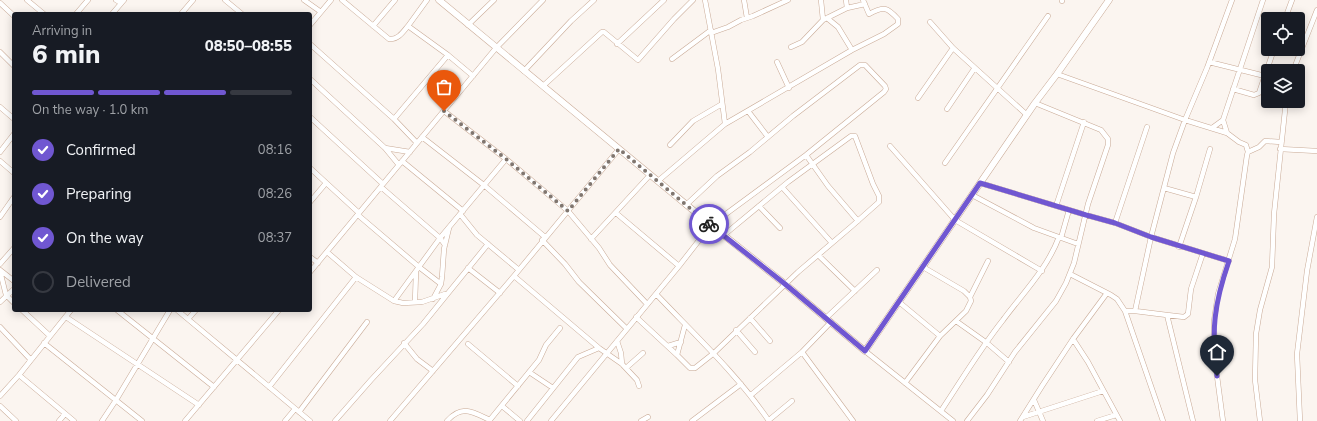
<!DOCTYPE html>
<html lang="en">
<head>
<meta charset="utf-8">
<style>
	body { margin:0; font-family:"Nunito Sans",sans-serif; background:#20242c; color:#f1f3f6; height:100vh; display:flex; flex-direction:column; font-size:15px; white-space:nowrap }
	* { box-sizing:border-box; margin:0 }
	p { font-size:13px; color:#9ea1a6 }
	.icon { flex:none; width:22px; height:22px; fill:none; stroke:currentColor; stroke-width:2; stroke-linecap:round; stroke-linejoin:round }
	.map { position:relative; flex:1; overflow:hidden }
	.side { position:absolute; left:12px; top:12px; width:300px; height:300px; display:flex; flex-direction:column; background:#171b24; border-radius:4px; box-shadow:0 2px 10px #0003 }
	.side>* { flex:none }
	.tools { position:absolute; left:1261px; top:12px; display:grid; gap:8px }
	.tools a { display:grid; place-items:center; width:44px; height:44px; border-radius:4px; background:#171b24; box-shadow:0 2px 10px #0003; font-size:20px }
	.pin { position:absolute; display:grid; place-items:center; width:34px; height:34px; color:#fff; margin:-41px -17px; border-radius:50% 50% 50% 0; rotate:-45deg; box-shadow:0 0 4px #0007 }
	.pin .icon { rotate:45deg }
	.courier { position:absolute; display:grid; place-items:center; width:40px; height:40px; margin:-20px; border:3px solid #7057d1; border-radius:50%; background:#fff; color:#222; box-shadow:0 1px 5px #0007 }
	.overview em { font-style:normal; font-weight:800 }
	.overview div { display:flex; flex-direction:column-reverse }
	.overview { display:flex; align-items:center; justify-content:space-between; height:68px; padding:0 20px }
	h1 { font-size:26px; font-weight:800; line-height:30px }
	.bar { display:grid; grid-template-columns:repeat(4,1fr); gap:6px 4px; align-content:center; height:48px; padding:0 20px }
	.bar i { height:5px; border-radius:3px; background:#363941 }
	.bar .current { background:#7057d1 }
	.bar p { grid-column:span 4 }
	ol { padding:0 20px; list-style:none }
	li { display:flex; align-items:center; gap:12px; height:44px }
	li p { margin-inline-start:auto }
	li .icon { padding:4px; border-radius:50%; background:#7057d1; color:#fff; stroke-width:4 }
	li:last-child { color:#9ea1a6 }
	li i { width:22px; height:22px; border:2px solid #363941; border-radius:50% }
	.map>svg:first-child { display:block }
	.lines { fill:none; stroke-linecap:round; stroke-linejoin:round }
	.street-casing { stroke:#c9aa96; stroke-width:5.5 }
	.secondary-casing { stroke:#c9aa96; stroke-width:7 }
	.street { stroke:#fff; stroke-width:4.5 }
	.secondary { stroke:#fff; stroke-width:6 }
	.done { stroke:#80766f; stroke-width:4; stroke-dasharray:0 7.2 }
	.route { stroke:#7057d1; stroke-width:5 }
</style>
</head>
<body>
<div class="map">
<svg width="1317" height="421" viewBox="0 0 1317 421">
	<rect width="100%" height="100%" fill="#fbf5f0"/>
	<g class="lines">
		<g class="street-casing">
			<path id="street" d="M27,0L44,14
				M116,0L121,3
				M225,0L242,14
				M304,0L321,12
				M342,0L389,39C398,40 403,32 408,26L448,55L473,76
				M705,0L718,69L725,124
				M744,0L747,18
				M846,0L847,8
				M1062,1V0
				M0,3L14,16
				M76,14L88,0
				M112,14L124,0
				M181,14L193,0
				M827,18L838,27L852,50
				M1285,19L1292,0
				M823,20L847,8L865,4
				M930,22L953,48L1027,115
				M310,25L331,0
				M468,25L494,0
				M373,26L395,0
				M408,26L427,0
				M711,33L728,27L741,20L753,16L788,0
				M310,44L394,119L417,143
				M617,44L664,0
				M791,47L802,42L823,20L821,0
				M0,52L14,66
				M672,59L711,30
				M777,62L789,88
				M1209,62L1265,76
				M524,71L571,21L594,0
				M1293,71L1317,10
				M1057,74L1185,120L1227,133L1239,142L1246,145L1248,152
				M310,79L385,148L399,165
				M543,86L602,32H604L638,60L674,19L693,0
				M1233,89L1254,95L1259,93L1274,49
				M918,98L953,48
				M0,107L14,119
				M947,109L974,69
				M444,111L506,159L568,211L599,248L610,265L647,304
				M748,111L768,137
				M310,117L383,184
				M394,119L448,55
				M1223,120L1227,133
				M1212,128L1223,120L1263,0
				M422,137L485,186L545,237
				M670,145L693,121L722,104
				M890,146L955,220L1042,271
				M385,148L410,152
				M1280,149L1317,151
				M0,152L14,134
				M806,155L828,186L858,221
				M0,161L14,173
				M402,161L463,211
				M945,163L1048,16
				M310,168L359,213
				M658,181L725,124L852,50L884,34L898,24V19C887,7 884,6 869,14L863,0
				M980,183L1086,215L1115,223L1151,237L1229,261
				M381,187L440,238L445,245
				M782,187L832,243
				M1164,188L1196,197
				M972,195L1034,228L1078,244
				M310,202L326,183
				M759,206L780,228
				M1056,206L1084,122
				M616,213L679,266
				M460,214L477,235L519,270
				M358,215L419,267L441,284
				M0,217L14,197
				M1115,223L1147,127
				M1061,238L1069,210
				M591,239L650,175
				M542,240L565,264L579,282L627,329
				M1179,247L1196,197L1210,149
				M327,252L356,277L394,301L403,303L422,302L445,294
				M818,255L855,291
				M310,257L318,263
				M0,264L14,248
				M468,268L500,293
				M0,270L14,281
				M0,271L6,295L14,303
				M310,272L496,48L543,0
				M1070,274L1111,295L1117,299L1125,311L1163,421
				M514,276L599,348L622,364L637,380L639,386
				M656,294C695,335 737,374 769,421
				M970,297L988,261
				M433,299L441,284L442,277L444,249L449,228
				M394,301L440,238L506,159
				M0,302L14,289
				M415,302L416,272
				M899,302L940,336
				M22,310L50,336
				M117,310L214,387
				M177,310L310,421
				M1125,311H1135L1151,237L1173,153L1185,120L1207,68L1232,0
				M1135,311L1167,315L1193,421
				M1167,315L1184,317L1188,314L1191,289L1203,253
				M66,317L199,405
				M636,317L677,355L690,368H695L714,353L798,272L852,226L879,202V196L873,184L855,136H851L788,182L724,235
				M750,318L770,341
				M826,318L877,270
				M188,319L196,310
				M956,321L987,343L1009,362
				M0,327L31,360
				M736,330L755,352
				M1073,339L1088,362L1120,421
				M617,341L621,353L622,364
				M44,343L142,421
				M404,343L417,359L433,371
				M468,344L518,386
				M668,346L681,342
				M865,351L953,421
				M802,352L853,421
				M677,355L685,325
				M626,368L643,353
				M529,372L553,388
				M19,375L74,421
				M905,383L940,336L966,311L971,301L970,297L964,291L923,267
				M269,387L356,277
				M751,395L802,352L831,322
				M0,396L19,375L71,310
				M1034,400L1043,421
				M0,406L16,421
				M502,406L520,421
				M941,411C961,381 980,349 1003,320C1023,293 1047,269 1059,237
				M299,412L367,322
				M1023,417L1103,391
				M769,420L792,401
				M59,421L65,414
				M102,421L116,400L170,310
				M185,421L279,310
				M285,421L295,409
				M335,421L371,380L423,324L488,244
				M390,421L514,276L619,149
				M447,421C462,404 473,412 490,420
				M489,421L539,360L546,345L560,328
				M527,421L578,357L599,348
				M551,421L679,266L711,225L806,155L884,92L886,89L885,86L865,65H860L793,116L750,152L717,176L686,205
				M641,421L648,417
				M692,421L741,384
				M967,421L987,395L1015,352L1056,301L1066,283L1074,263L1088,204L1108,145V139L1101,130L1035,103
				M1020,421L1042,386L1073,339L1107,293
				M1097,421L1116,415
				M1223,421L1215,361L1214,321L1218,294L1235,239L1247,155L1248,152L1259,147L1265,141L1281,142
				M1260,421L1255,380L1256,334L1260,310L1272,267L1274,214L1286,101
				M1300,421L1297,354L1307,271L1317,217"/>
		</g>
		<g class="secondary-casing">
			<path id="secondary" d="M439,0L711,225L785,284L865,351L1035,103L1057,74L1109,0"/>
		</g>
		<use href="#street" class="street"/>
		<use href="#secondary" class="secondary"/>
	</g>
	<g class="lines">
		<path class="done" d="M444,111L506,159L568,211L619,149L709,224"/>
		<path class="route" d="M709,224L785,284L865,351L980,183L1086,215L1115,223L1151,237L1229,261C1214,304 1211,331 1217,376"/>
	</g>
</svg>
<div class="tools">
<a><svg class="icon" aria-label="locate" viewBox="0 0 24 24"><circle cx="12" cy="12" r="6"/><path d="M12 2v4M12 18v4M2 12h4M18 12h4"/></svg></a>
<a><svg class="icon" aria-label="layers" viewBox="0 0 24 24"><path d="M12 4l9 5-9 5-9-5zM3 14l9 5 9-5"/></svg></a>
</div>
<div class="pin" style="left:444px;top:111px;background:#ea580c"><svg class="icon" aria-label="bag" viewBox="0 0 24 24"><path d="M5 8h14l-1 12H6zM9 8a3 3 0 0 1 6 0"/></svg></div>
<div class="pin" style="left:1217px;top:376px;background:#1f2937"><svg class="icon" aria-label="home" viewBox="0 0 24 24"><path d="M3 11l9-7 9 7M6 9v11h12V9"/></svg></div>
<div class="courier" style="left:709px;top:224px"><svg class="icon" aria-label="bike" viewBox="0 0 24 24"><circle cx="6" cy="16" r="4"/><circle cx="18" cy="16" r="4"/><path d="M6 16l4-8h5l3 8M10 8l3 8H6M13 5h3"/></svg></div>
<section class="side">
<div class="overview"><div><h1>6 min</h1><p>Arriving in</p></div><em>08:50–08:55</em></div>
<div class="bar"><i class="current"></i><i class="current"></i><i class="current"></i><i></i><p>On the way · 1.0 km</p></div>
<ol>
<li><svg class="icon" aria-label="check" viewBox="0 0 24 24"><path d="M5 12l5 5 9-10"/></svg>Confirmed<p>08:16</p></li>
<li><svg class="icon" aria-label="check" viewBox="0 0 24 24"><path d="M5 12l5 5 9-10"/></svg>Preparing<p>08:26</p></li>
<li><svg class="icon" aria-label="check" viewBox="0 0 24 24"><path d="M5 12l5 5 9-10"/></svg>On the way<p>08:37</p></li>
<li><i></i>Delivered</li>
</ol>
</section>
</div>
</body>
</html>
